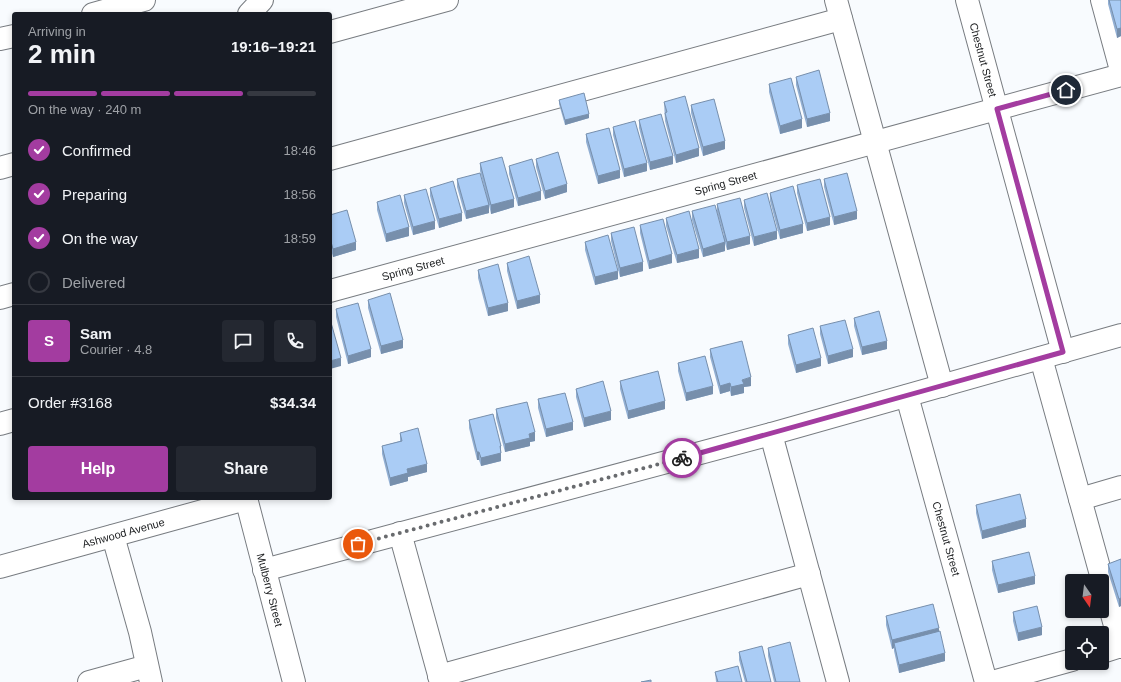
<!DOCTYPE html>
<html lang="en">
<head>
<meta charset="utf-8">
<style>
	body { margin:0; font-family:Helvetica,sans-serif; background:#242831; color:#f1f3f6; height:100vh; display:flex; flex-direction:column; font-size:15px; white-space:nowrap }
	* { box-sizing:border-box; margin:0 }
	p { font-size:13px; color:#9ea1a6 }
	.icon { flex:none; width:22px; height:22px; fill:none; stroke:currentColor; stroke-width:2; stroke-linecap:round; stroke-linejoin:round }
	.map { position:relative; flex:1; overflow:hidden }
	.details { position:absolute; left:12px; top:12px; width:320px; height:488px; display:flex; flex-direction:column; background:#171b24; border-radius:4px; box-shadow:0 2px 6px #0003 }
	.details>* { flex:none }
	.needle { width:26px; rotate:166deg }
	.controls { position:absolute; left:1065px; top:574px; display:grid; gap:8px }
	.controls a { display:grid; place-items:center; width:44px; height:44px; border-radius:4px; background:#171b24; box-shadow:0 2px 6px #0003; font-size:20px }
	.pin { position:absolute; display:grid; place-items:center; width:34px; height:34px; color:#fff; margin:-17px; border:2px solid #fff; border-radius:50%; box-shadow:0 1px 4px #0007 }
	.courier { position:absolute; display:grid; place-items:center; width:40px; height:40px; margin:-20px; border:3px solid #a33ca0; border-radius:50%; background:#fff; color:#222; box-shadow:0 1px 5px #0007 }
	.headline em { font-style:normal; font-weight:800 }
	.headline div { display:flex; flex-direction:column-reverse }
	.headline { display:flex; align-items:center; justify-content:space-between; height:68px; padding:0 16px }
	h1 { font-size:26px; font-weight:800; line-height:30px }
	.bar { display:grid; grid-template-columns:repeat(4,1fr); gap:6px 4px; align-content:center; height:48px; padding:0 16px }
	.bar i { height:5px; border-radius:3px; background:#363941 }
	.bar .active { background:#a33ca0 }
	.bar p { grid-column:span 4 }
	.line { display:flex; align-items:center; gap:10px; padding:0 16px; border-top:1px solid #363941 }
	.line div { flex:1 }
	.round { display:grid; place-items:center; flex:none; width:42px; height:42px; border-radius:4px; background:#242831 }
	ol { padding:0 16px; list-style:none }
	li { display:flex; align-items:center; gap:12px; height:44px }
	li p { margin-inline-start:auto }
	li .icon { padding:4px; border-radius:50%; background:#a33ca0; color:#fff; stroke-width:4 }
	li:last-child { color:#9ea1a6 }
	li i { width:22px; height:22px; border:2px solid #363941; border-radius:50% }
	.cta { display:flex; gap:8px; margin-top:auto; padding:8px 16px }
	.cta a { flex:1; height:46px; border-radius:4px; background:#a33ca0; color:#fff; font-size:16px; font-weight:800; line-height:46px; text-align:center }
	.cta a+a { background:#242831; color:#f1f3f6 }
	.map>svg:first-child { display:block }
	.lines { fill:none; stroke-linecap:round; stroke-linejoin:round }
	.minor-casing { stroke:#787c81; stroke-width:24 }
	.minor { stroke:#fff; stroke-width:22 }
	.wall { fill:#92afd3 }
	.shaded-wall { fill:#778fac }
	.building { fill:#aaccf5; stroke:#778fac }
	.done { stroke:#696b6e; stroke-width:4; stroke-dasharray:0 7.2 }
	.route { stroke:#a33ca0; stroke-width:5 }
	.labels { text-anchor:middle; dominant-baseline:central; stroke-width:4; stroke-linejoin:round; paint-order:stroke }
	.street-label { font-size:11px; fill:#1c1e20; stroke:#fff }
</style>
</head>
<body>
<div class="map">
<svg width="1121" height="682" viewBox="0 0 1121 682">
	<rect width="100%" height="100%" fill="#f8fbfe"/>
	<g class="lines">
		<g class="minor-casing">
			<g id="minor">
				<path d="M836,0L942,386"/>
				<path id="s1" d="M967,0L1063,352"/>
				<path d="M1102,0L1121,70"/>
				<path d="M93,14L144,0"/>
				<path d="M249,14L262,0"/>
				<path d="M330,32L447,0"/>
				<path d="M0,39L14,36"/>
				<path d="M330,159L841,19"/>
				<path d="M0,168L14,164"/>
				<path id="s2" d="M330,291L1121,75"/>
				<path d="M0,298L14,294"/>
				<path d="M1041,358L1121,647"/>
				<path id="s3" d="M907,396L986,682"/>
				<path d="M0,424L14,420"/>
				<path d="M771,434L838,682"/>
				<path id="s4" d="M246,498L294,682"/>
				<path d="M1080,499L1121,487"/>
				<path d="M400,533L441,682"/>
				<path d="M113,536L140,632L151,682"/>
				<path id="s5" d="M0,567L246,499"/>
				<path d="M264,570L771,434L1121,335"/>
				<path d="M1102,652L1121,646"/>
				<path d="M439,676L809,574"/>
				<path d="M89,682L147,666"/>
				<path d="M992,682L1072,660"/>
			</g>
		</g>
		<use href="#minor" class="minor"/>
	</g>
	<path class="wall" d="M1108,0H1121V36L1117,38L1108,4Z
		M796,77L830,121L807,127L796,85Z
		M769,84L802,128L780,134L769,92Z
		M559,100L589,118L565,125L559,104Z
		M664,102L699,156L676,163L665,121Z
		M691,105L725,149L703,156L691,113Z
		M639,120L673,164L650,170L639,128Z
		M613,127L647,171L624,177L613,135Z
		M586,134L620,178L598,184L586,142Z
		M536,159L567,192L545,199L536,167Z
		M480,163L514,207L491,214L489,205V213L466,219L457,187V179L487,198L480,171Z
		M509,166L541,200L518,206L509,174Z
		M824,179L857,219L834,225L824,187Z
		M797,185L830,225L807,231L797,193Z
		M430,188L462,221L439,228L430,196Z
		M770,193L803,233L780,239L770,201Z
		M404,195L435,229L413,235L404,203Z
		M744,200L777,239L754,246L744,208Z
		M377,202L409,236L386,242L377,210Z
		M717,204L750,244L727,250L725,243V251L703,257L692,220V211L724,236L717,212Z
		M330,215L356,250L333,257L330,246Z
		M666,218L699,258L677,263L666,226Z
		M640,225L672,263L649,269L640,233Z
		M611,233L643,271L620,277L611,241Z
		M585,242L618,279L595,285L585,250Z
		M507,263L540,303L517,309L507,271Z
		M478,270L508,311L488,316L478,278Z
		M368,300L403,348L381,354L368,308Z
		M336,309L371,357L348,364L336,317Z
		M854,318L887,349L862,355L854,326Z
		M820,326L853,357L828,364L820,334Z
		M788,335L821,366L796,373L788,344Z
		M710,349L751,386L744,387V393L731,396L730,391L720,394L710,357Z
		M678,363L713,394L686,401L678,371Z
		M620,381L665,409L628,419L620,389Z
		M576,389L611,420L584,427L576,397Z
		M538,399L573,430L546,437L538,408Z
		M496,409L535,441L530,442V446L505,452L496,418Z
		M469,420L501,446V461L481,466L479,460H477L469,428Z
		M400,433L427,472L408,477V481L390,486L382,454V446L400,441Z
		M976,505L1026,527L982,539L976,513Z
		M1121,559V606L1119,607L1108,572V564Z
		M992,561L1035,584L998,593L992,570Z
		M1013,612L1042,635L1018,641L1013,621Z
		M886,616L939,632L945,661L899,673L894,651V648L892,649L886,625Z
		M768,648L800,682H774L768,656Z
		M739,652L771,682H745L739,660Z
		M715,672L742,682H716Z"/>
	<path class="shaded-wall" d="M1121,28V36L1117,38V29Z
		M830,113V121L807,127V119Z
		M589,114V118L565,125V120Z
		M802,119V128L780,134V126Z
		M725,141V149L703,156V147Z
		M699,148V156L676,163V155Z
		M673,156V164L650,170V162Z
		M647,163V171L624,177V169Z
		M620,170V178L598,184V176Z
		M567,184V192L545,199V191Z
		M541,191V200L518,206V198Z
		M514,199V207L491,214V205Z
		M489,205V213L466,219V211Z
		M857,211V219L834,225V217Z
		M462,213V221L439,228V219Z
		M830,217V225L807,231V223Z
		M435,221V229L413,235V227Z
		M803,224V233L780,239V230Z
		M409,227V236L386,242V234Z
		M777,231V239L754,246V237Z
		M750,236V244L727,250V242Z
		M356,242V250L333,257V249Z
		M725,242V251L703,257V249Z
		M699,249V258L677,263V255Z
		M672,254V263L649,269V261Z
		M643,262V271L620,277V268Z
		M618,271V279L595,285V277Z
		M540,295V303L517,309V301Z
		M508,303V311L488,316V308Z
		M403,340V348L381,354V346Z
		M887,341V349L862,355V347Z
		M371,349V357L348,364V356Z
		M853,349V357L828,364V356Z
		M341,358V366L330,369V361Z
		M821,358V366L796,373V365Z
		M751,377V386L744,387V393L731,396V387L742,380Z
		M730,383V391L720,394V386Z
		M713,386V394L686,401V393Z
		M665,401V409L628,419V411Z
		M611,411V420L584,427V418Z
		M573,422V430L546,437V429Z
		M535,432V441L530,442V446L505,452V444L529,434Z
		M500,446H501V461L481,466V458Z
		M477,452H479V460H477Z
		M427,464V472L408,477V481L390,486V478L407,469Z
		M1026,519V527L982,539V531Z
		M1035,576V584L998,593V585Z
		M1121,598V606L1119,607V599Z
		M1042,627V635L1018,641V633Z
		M939,628V637L894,643V648L892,649V640Z
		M945,653V661L899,673V665Z"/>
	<path class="building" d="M1109,0H1121V28L1117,29Z
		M819,70L830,113L807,119L796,77Z
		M791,78L802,119L780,126L769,84Z
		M584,93L589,114L565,120L559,100Z
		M685,96L699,148L676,155L665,113L667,112L664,102Z
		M714,99L725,141L703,147L691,105Z
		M661,114L673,156L650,162L639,120Z
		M635,121L647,163L624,169L613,127Z
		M609,128L620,170L598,176L586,134Z
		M558,152L567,184L545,191L536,159Z
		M502,157L514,199L491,205L480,163Z
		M532,159L541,191L518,198L509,166Z
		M480,173L489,205L466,211L457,179Z
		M847,173L857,211L834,217L824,179Z
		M820,179L830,217L807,223L797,185Z
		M453,181L462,213L439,219L430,188Z
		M793,186L803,224L780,230L770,193Z
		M426,189L435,221L413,227L404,195Z
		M767,193L777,231L754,237L744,200Z
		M400,195L409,227L386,234L377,202Z
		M740,198L750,236L727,242L717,204Z
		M715,205L725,242L703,249L692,211Z
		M347,210L356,242L333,249L330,238V215Z
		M689,211L699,249L677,255L666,218Z
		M663,219L672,254L649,261L640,225Z
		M634,227L643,262L620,268L611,233Z
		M608,235L618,271L595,277L585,242Z
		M529,256L540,295L517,301L507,263Z
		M498,264L508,303L488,308L478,270Z
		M390,293L403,340L381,346L368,300Z
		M358,303L371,349L348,356L336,309Z
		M879,311L887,341L862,347L854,318Z
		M330,319L341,358L330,361Z
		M845,320L853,349L828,356L820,326Z
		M813,328L821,358L796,365L788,335Z
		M742,341L751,377L742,380L744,384L731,387L730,383L720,386L710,349Z
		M705,356L713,386L686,393L678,363Z
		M658,371L665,401L628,411L620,381Z
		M603,381L611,411L584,418L576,389Z
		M565,393L573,422L546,429L538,399Z
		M527,402L535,432L529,434L530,438L505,444L496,409Z
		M493,414L501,446H500L501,453L481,458L479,452H477L469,420Z
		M418,428L427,464L407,469L408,473L390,478L382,446L402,441L400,433Z
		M1020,494L1026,519L982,531L976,505Z
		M1029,552L1035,576L998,585L992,561Z
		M1121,559V598L1119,599L1108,564Z
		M933,604L939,628L892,640L886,616Z
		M1037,606L1042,627L1018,633L1013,612Z
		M940,631L945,653L899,665L894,643Z
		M790,642L800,682H776L768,648Z
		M762,646L771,682H747L739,652Z
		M738,666L742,682H718L715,672Z
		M651,680V682H641Z"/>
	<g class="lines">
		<path class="done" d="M358,544L682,458"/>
		<path class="route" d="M682,458L1063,352L997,109L1066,90"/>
	</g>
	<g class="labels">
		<g class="street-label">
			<text stroke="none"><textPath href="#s1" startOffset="62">Chestnut Street</textPath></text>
			<text stroke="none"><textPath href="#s2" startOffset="410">Spring Street</textPath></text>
			<text stroke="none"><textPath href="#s2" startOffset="86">Spring Street</textPath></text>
			<text stroke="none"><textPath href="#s5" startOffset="128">Ashwood Avenue</textPath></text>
			<text stroke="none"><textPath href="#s3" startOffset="148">Chestnut Street</textPath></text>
			<text stroke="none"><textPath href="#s4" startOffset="95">Mulberry Street</textPath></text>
		</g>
	</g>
</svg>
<div class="controls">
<a><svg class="needle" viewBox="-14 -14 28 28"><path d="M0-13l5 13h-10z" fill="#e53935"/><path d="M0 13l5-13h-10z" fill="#9ea1a6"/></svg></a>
<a><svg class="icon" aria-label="locate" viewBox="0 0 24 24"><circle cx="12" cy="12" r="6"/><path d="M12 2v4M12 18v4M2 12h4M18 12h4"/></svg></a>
</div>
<div class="pin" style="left:358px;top:544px;background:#ea580c"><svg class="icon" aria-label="bag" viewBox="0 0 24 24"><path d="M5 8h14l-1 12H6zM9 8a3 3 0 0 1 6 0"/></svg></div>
<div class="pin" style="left:1066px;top:90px;background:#1f2937"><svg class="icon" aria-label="home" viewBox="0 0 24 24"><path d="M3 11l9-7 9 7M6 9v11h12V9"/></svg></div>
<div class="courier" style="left:682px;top:458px"><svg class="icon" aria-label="bike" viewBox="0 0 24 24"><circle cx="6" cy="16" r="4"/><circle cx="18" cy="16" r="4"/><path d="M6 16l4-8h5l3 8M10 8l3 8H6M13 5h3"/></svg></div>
<section class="details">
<div class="headline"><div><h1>2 min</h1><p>Arriving in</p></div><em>19:16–19:21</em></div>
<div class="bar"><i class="active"></i><i class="active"></i><i class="active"></i><i></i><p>On the way · 240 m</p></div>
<ol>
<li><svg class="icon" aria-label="check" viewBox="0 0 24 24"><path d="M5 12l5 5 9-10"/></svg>Confirmed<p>18:46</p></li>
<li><svg class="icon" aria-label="check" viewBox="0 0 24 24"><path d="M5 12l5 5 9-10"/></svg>Preparing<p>18:56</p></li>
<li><svg class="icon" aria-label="check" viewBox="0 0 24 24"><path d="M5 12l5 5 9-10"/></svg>On the way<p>18:59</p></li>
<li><i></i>Delivered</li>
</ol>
<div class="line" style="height:72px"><b class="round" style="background:#a33ca0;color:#fff">S</b><div><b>Sam</b><p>Courier · 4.8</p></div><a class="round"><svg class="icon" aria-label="chat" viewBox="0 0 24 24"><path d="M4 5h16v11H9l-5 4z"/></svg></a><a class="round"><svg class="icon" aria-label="phone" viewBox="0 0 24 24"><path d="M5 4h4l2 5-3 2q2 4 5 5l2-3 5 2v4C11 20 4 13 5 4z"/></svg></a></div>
<div class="line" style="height:52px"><div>Order #3168</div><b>$34.34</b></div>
<div class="cta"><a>Help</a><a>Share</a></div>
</section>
</div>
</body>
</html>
